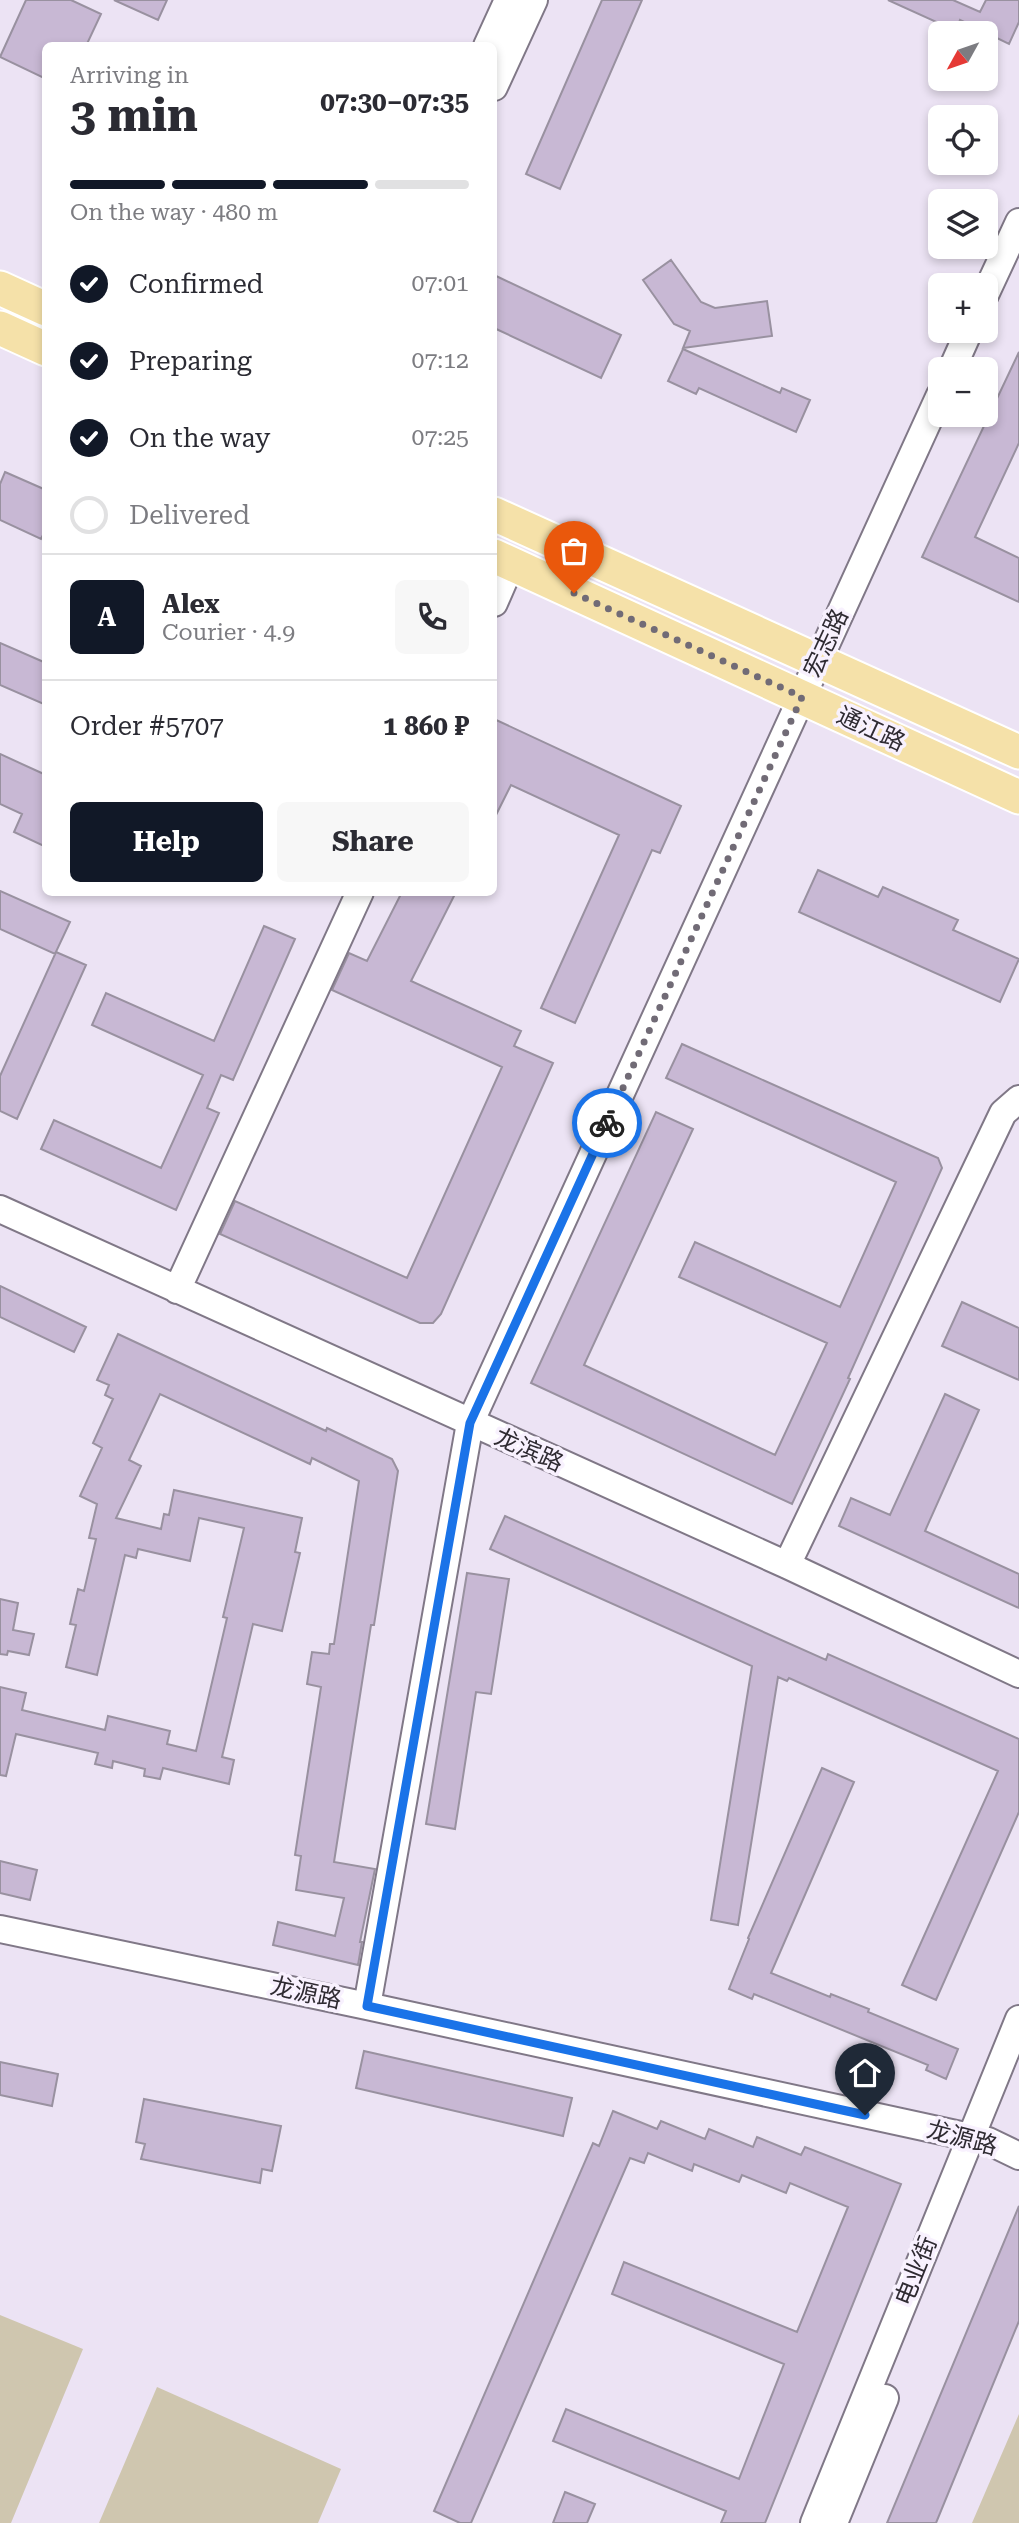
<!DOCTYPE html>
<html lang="en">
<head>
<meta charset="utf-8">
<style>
	body { margin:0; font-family:"Roboto Serif","Noto Sans SC",serif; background:#f7f7f7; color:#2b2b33; height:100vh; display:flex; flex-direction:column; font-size:26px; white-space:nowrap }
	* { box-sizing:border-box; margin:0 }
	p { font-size:23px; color:#7c7c81 }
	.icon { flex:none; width:38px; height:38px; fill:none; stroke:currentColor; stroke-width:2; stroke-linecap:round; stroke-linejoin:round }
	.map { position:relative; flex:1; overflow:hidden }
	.panel { position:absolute; left:42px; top:42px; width:455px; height:854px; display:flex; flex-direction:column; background:#fff; border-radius:10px; box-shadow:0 4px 10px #0003 }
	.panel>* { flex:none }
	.needle { width:46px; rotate:230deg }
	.buttons { position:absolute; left:928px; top:21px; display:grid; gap:14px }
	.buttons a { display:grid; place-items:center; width:70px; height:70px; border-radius:10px; background:#fff; box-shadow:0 4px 10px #0003; font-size:35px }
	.pin { position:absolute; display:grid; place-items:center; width:60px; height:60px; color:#fff; margin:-72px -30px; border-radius:50% 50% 50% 0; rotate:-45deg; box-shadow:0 0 7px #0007 }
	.pin .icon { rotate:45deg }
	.courier { position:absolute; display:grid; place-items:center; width:70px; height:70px; margin:-35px; border:5px solid #1a73e8; border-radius:50%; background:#fff; color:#222; box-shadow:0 2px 9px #0007 }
	.summary em { font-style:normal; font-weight:700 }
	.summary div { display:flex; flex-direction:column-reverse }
	.summary { display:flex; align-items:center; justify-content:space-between; height:119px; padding:0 28px }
	h1 { font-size:46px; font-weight:700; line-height:52px }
	.bar { display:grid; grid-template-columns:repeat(4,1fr); gap:10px 7px; align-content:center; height:84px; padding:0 28px }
	.bar i { height:9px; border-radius:5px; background:#e1e1e2 }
	.bar .selected { background:#111827 }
	.bar p { grid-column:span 4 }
	.line { display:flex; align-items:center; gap:18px; padding:0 28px; border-top:2px solid #e1e1e2 }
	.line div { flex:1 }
	.round { display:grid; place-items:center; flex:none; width:74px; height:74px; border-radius:10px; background:#f7f7f7 }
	ol { padding:0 28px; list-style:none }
	li { display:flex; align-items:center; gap:21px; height:77px }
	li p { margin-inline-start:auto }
	li .icon { padding:7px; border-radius:50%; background:#111827; color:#fff; stroke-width:4 }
	li:last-child { color:#7c7c81 }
	li i { width:38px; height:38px; border:4px solid #e1e1e2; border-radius:50% }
	.primary-button { display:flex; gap:14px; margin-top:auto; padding:14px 28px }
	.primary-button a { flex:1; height:80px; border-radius:10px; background:#111827; color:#fff; font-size:28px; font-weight:700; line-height:80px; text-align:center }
	.primary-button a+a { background:#f7f7f7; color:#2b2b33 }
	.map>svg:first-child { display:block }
	.green { fill:#cfc6af }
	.building { fill:#c8b8d4; stroke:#9991a0; stroke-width:2 }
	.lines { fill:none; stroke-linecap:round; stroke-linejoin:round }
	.minor-casing { stroke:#807887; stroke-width:30 }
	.major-casing { stroke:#fff; stroke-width:37 }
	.minor { stroke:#fff; stroke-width:26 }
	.major { stroke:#f5e1a9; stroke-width:33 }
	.done { stroke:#716b76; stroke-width:7; stroke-dasharray:0 12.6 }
	.route { stroke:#1a73e8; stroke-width:9 }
	.labels { text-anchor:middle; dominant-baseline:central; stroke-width:7; stroke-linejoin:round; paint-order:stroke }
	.street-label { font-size:24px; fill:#2f2b32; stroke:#f8f1fe }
</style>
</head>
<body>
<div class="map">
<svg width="1019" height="2523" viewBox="0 0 1019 2523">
	<rect width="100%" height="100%" fill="#ece3f4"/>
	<path class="green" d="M0,2315L83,2349L11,2523H0Z
		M157,2387L341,2469L318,2523H99Z
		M1019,2414V2523H972Z"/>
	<path class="building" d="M26,0H71L101,14L86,46H46V79L0,57Z
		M114,0H167L158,20Z
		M602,0H642L560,189L526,174Z
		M888,0H953L980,12L986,0H1019V22L1009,44L960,20L956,31Z
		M671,260L701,302L715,308L767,301L772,336L683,348L690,331L674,324L643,280Z
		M494,275L621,335L601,378L494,328Z
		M683,349L780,393L782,388L810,400L796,432L699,388L696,394L668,381Z
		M1019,352V443L975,537L1019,558V602L922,557Z
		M5,472L46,490V529L41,539L0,520V484Z
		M0,643L46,663V705L0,685Z
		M494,719L681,806L660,853L652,850L575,1023L541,1008L619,835L511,785L494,819Z
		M0,754L46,775V847L14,832L22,814L0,804Z
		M818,870L878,897L883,887L958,920L953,930L1019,959L1000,1002L799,912Z
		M0,891L70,922L55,954L0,929Z
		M402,892H456L411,981L521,1031L514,1046L553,1063L441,1314L433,1323H420L220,1234L235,1201L407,1278L502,1067L332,990L349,953L367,961Z
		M264,926L295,939L233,1080L221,1075L207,1108L219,1113L176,1210L41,1149L54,1120L161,1168L203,1075L92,1025L106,993L214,1041Z
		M56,952L86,965L17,1119L0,1111V1076Z
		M682,1044L938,1158L942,1168L848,1378L850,1379L792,1504L531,1383L656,1112L693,1129L584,1365L775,1455L827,1343L679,1277L695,1242L840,1307L896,1182L666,1078Z
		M0,1286L86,1327L74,1352L0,1317Z
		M962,1302L1019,1328V1380L942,1346Z
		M118,1334L326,1431L327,1428L392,1459L398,1471L374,1625H371L334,1862L375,1869L360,1942H362L358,1965L273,1945L278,1922L335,1936L344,1898L296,1890L301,1856L295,1855L321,1687L307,1684L312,1652L329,1654L330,1644H334L359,1481L312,1458L310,1464L160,1394L129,1460L141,1466L116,1518L161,1529L164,1514L169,1515L174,1490L302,1518L295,1552L300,1553L282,1631L253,1624L222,1757L234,1760L229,1784L163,1768L160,1779L144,1776L145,1769L113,1761L112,1768L95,1764L98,1753L16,1734L6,1776L0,1775V1687L26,1693L22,1710L105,1730L108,1716L170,1731L167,1744L196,1751L227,1618L223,1617L244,1528L199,1518L190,1561L138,1549L136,1558L125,1555L97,1675L66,1667L76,1625L70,1624L78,1589L84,1591L96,1539L89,1538L97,1504L80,1496L102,1448L93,1443L113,1399L105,1395L109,1385L97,1380Z
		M945,1394L979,1410L925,1531L1019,1574V1608L839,1526L851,1498L890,1515Z
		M505,1516L826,1660L828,1654L1019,1739V1812L936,2000L902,1985L998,1771L789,1678L787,1681L778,1677L738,1925L711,1920L752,1666L490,1549Z
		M467,1573L509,1579L491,1694L476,1692L455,1829L426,1824Z
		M0,1599L18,1603L13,1630L34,1634L29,1655L8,1651L7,1655L0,1654Z
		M822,1768L854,1782L771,1973L830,1997L831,1994L869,2009L868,2012L958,2049L946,2079L926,2070L928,2065L754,1994L752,1999L729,1989L749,1939L748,1938Z
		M0,1861L37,1870L30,1900L0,1893Z
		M364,2051L572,2098L563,2136L356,2088Z
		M0,2062L58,2074L52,2106L0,2095Z
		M144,2099L281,2126L272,2171L262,2169L260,2183L141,2159L145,2144L136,2142Z
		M613,2111L657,2129L661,2121L705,2139L709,2129L753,2147L757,2137L801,2155L805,2147L901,2184L765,2523H721L726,2511L553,2441L566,2409L739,2479L784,2364L612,2294L624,2262L797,2332L848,2207L790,2183L786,2193L742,2175L739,2182L694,2164L692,2171L648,2153L644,2163L630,2158L471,2523H460L434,2511L593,2143L599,2146Z
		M1019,2206V2321L936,2523H887Z
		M565,2492L595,2504L587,2523H553Z"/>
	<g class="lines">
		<g class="minor-casing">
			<path id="minor" d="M487,46L508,0
				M494,87L534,0
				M985,295L1019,222
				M952,369L969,331
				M494,603L511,564
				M0,1209L787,1565L1019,1674
				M177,1290L360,892
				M787,1565L1003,1113L1019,1099
				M0,1929L367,2006L988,2141L1019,2156
				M367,2006L470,1423L940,395
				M814,2523L1019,2019
				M834,2523L885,2398"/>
		</g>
		<g class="major-casing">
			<path id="major" d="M0,288L46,309
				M0,328L46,349
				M494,514L1019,752
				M494,556L1019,797"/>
		</g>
		<use href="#minor" class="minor"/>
		<use href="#major" class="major"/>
	</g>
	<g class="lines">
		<path class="done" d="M574,593L802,697L607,1123"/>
		<path class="route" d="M607,1123L470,1423L367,2006L865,2115"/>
	</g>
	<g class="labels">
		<g class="street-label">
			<text transform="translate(826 643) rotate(-65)">宏志路</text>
			<text transform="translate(871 729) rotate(25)">通江路</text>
			<text transform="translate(529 1450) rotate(24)">龙滨路</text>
			<text transform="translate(306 1993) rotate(12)">龙源路</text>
			<text transform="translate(962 2138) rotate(15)">龙源路</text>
			<text transform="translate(916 2271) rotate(-68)">电业街</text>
		</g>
	</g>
</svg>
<div class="buttons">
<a><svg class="needle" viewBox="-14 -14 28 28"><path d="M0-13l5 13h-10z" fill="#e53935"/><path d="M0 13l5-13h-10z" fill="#7c7c81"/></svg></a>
<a><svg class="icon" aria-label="locate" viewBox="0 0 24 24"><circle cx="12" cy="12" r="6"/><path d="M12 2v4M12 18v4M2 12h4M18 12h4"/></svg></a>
<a><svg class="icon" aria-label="layers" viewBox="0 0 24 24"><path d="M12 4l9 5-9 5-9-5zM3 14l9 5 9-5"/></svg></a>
<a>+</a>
<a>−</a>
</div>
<div class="pin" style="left:574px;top:593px;background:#ea580c"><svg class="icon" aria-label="bag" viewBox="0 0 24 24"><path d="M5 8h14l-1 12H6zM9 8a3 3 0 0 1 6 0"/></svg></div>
<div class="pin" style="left:865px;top:2115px;background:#1f2937"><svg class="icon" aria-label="home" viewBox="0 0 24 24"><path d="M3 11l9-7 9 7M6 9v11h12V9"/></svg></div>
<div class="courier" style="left:607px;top:1123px"><svg class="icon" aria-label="bike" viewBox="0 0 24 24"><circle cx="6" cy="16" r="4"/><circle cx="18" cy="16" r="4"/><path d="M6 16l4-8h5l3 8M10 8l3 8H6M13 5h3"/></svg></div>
<section class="panel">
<div class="summary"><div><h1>3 min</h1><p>Arriving in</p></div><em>07:30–07:35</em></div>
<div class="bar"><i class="selected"></i><i class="selected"></i><i class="selected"></i><i></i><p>On the way · 480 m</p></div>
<ol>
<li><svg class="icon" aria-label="check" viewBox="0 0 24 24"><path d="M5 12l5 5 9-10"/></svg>Confirmed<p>07:01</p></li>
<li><svg class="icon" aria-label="check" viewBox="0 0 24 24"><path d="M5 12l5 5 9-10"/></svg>Preparing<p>07:12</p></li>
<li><svg class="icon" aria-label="check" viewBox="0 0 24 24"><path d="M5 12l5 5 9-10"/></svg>On the way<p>07:25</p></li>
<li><i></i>Delivered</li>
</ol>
<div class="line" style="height:126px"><b class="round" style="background:#111827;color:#fff">A</b><div><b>Alex</b><p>Courier · 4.9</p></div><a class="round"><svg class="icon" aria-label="phone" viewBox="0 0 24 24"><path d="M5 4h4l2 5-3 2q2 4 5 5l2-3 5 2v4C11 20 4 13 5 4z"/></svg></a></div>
<div class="line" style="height:91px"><div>Order #5707</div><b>1 860 ₽</b></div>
<div class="primary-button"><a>Help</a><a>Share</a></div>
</section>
</div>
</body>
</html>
